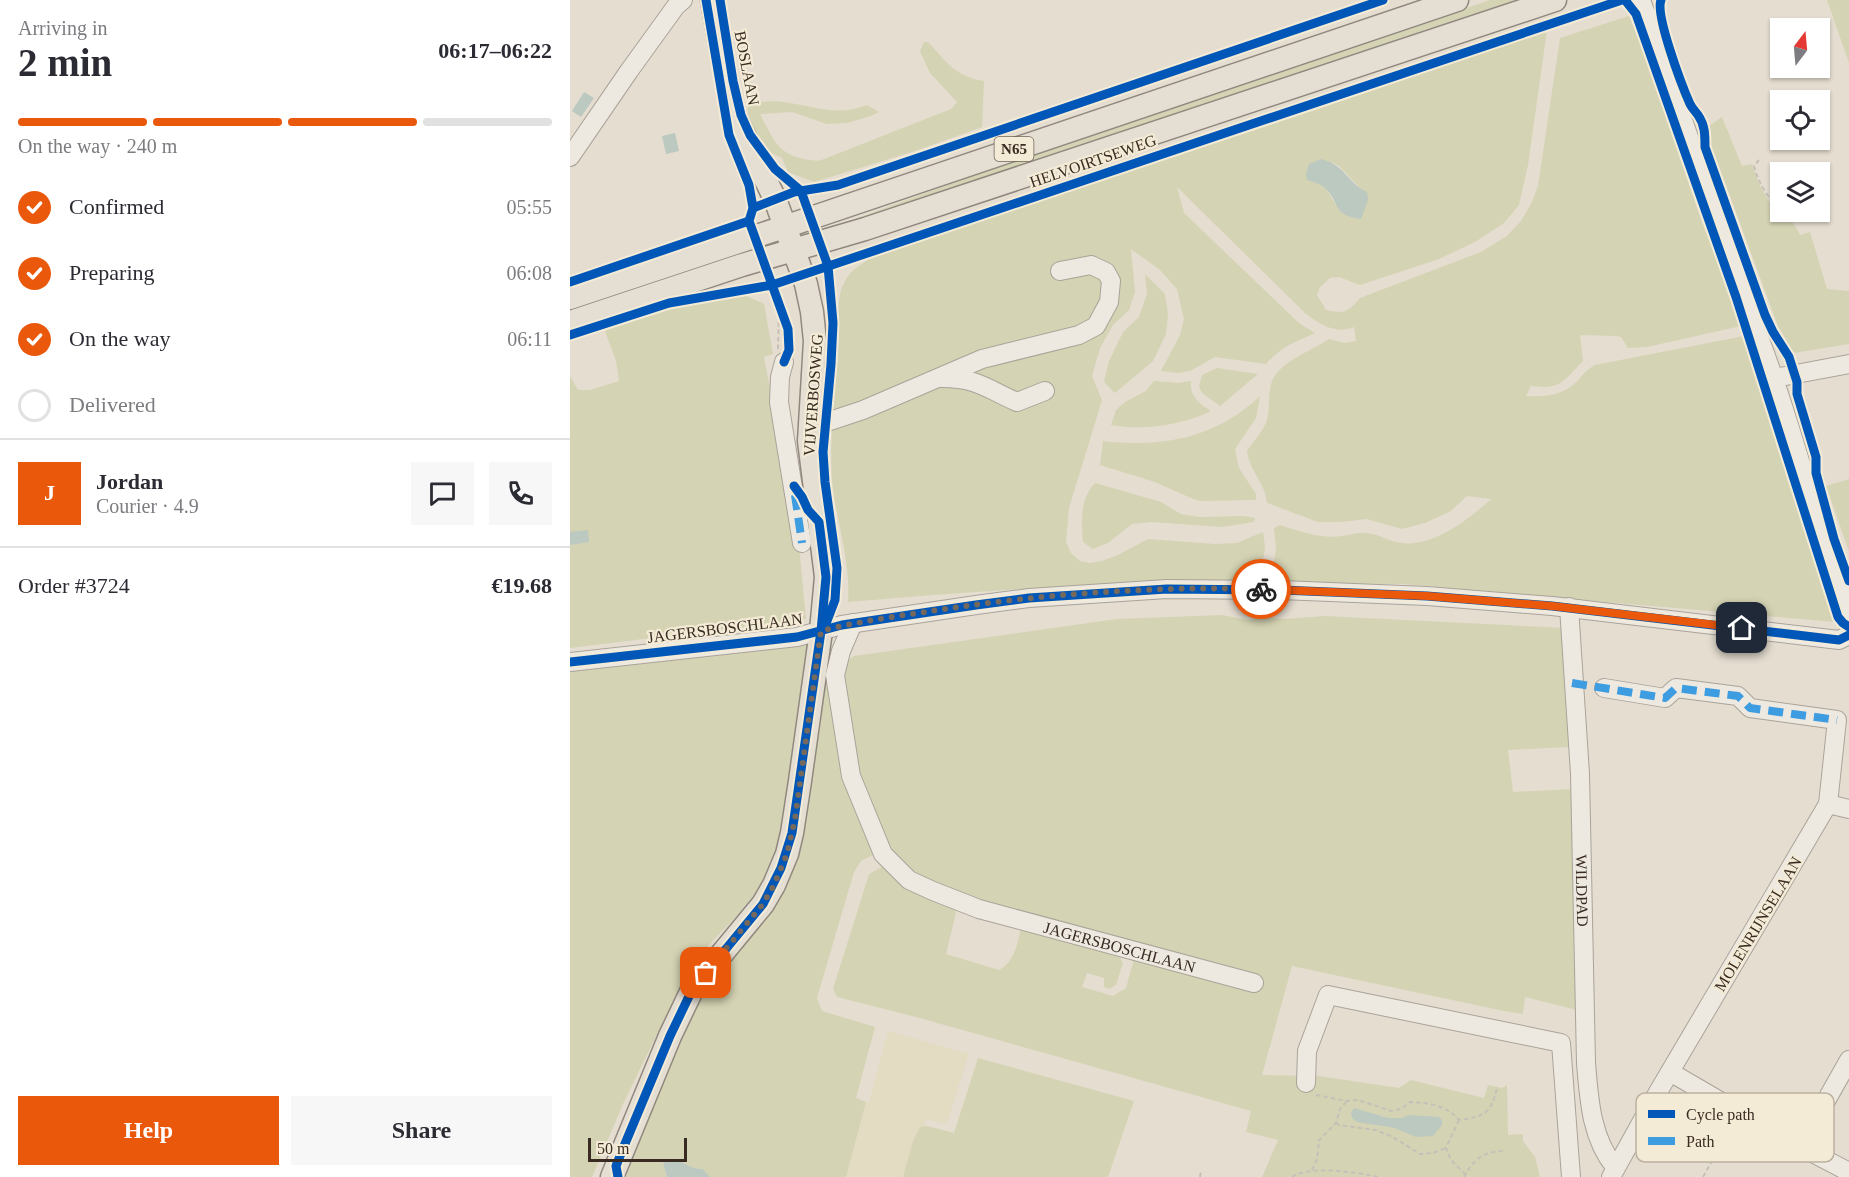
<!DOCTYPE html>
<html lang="en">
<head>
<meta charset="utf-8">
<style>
	body { margin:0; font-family:Georgia,serif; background:#f7f7f7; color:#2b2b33; height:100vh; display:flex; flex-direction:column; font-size:22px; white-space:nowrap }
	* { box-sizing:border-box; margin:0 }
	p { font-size:20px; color:#7c7c81 }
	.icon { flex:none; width:33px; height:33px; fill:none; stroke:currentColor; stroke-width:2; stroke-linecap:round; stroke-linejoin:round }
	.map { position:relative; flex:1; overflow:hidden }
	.drawer { display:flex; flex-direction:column; background:#fff; width:570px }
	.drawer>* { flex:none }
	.needle { width:39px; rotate:16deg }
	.tools { position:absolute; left:1200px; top:18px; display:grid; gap:12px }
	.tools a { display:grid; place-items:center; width:60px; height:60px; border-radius:0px; background:#fff; box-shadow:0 2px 4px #0004; font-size:30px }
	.scale { position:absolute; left:18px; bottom:15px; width:99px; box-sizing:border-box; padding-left:6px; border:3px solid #392b21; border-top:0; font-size:16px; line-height:21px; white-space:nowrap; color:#392b21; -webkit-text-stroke:4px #f4ebd7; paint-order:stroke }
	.pin { position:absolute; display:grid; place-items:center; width:51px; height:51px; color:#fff; margin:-26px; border-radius:12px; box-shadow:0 3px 9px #0006 }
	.courier { position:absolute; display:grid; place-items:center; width:60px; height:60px; margin:-30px; border:4px solid #ea580c; border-radius:50%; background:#fff; color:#222; box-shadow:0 2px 8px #0007 }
	.summary em { font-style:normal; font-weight:600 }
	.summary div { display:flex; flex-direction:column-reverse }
	.summary { display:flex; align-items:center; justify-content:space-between; height:102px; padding:0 18px }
	h1 { font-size:39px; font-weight:600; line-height:45px }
	.bar { display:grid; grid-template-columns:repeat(4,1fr); gap:9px 6px; align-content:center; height:72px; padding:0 18px }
	.bar i { height:8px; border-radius:4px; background:#e1e1e2 }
	.bar .active { background:#ea580c }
	.bar p { grid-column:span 4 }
	.line { display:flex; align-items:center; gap:15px; padding:0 18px; border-top:2px solid #e1e1e2 }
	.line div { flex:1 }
	.round { display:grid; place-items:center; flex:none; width:63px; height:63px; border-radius:0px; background:#f7f7f7 }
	ol { padding:0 18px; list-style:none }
	li { display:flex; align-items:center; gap:18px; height:66px }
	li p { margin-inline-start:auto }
	li .icon { padding:6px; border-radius:50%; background:#ea580c; color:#fff; stroke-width:4 }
	li:last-child { color:#7c7c81 }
	li i { width:33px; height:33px; border:3px solid #e1e1e2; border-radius:50% }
	.action { display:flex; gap:12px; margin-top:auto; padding:12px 18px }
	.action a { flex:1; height:69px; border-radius:0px; background:#ea580c; color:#fff; font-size:24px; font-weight:600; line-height:69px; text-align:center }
	.action a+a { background:#f7f7f7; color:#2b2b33 }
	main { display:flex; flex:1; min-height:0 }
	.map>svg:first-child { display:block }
	.farmland { fill:#e3dbc2 }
	.green { fill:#d4d3b3; fill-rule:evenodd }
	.water { fill:#bbc9c0 }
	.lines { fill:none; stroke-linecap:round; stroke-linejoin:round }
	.minor-casing { stroke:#aaa399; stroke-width:20 }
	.major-casing { stroke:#90887f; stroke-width:25 }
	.path { stroke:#c6c0b8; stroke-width:2; stroke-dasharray:4.5 3; stroke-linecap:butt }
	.minor { stroke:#ede9e1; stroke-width:18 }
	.major { stroke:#e4ded3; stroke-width:22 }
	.quiet { stroke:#3e9ce0; stroke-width:8; stroke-dasharray:15 8; stroke-linecap:butt }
	.cycleway-casing { stroke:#f4ebd7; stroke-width:13 }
	.cycleway { stroke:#0057b8; stroke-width:9 }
	.done { stroke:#75695e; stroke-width:6; stroke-dasharray:0 10.8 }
	.route { stroke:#ea580c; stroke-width:8 }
	.labels { text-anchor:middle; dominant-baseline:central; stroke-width:4.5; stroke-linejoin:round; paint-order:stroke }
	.shield { fill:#f4ebd7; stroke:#716558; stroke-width:1.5 }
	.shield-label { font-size:15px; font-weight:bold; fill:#392b21 }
	.street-label { font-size:16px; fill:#392b21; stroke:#f4ebd7 }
	.key { fill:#f4ebd7; stroke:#bcb1a0; stroke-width:1.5 }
	.key-label { font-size:16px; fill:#392b21 }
</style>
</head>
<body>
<main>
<section class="drawer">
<div class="summary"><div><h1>2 min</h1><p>Arriving in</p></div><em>06:17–06:22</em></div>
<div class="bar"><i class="active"></i><i class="active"></i><i class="active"></i><i></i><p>On the way · 240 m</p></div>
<ol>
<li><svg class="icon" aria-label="check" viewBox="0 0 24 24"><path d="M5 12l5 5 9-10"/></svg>Confirmed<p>05:55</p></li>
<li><svg class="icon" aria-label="check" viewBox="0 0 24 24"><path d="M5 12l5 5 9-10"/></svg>Preparing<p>06:08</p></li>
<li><svg class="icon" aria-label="check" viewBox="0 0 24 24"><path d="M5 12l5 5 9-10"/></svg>On the way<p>06:11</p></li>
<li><i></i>Delivered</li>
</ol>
<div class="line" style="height:108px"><b class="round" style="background:#ea580c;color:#fff">J</b><div><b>Jordan</b><p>Courier · 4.9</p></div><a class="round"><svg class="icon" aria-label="chat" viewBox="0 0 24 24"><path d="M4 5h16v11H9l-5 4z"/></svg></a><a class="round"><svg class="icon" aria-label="phone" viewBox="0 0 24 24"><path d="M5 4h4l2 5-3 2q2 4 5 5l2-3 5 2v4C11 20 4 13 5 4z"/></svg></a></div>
<div class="line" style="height:78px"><div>Order #3724</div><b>€19.68</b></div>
<div class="action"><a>Help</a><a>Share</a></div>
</section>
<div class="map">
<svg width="1279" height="1177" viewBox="0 0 1279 1177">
	<rect width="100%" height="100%" fill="#e5ddd0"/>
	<path class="farmland" d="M318,1031L399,1054L376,1125L356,1119L354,1127H350L343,1141L333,1177H276L296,1102H299Z"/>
	<path class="green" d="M920,0H949L485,158L252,231L443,161L736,64Z
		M1257,0H1279V63Z
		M1059,16L1073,49L1129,214L1171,326L1077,347L1058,348L1051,337L1046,336L1010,335L1013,361C993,381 992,390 961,386L956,396C972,397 990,396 1003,385C1012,377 1013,372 1025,365L1174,336L1264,622L833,584L701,583L706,548L704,528L710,525C730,532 752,539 773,536C781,535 788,532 796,533C809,534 820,542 832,543C864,547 899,519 921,499L897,496L881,511L855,523L832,529L797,519L771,522H748L697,503C695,482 680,472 677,451C683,442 694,430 697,420C700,408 698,388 703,379C712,361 743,350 759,339L775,343L786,341L784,327C766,335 749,324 735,313L607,187L614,213L729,323L745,333C727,341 709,348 696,364L645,357L620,371L607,373L591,371L610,335L614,319L607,289L590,270L561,249L565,292L559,310L543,325L530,348L522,376L532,400L499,508L496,542L501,553L510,561L520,563L532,561L548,555L578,539L645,544L667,543L693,532L695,547L690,582C552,581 415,590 278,602C281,561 266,521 262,480C259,433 266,386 269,339C270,320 265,298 275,281C281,269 295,262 306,255L745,110L977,30L958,165L949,205L934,223L905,242L869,259L790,285L769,277L760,278L750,287L747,295L756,310C775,314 777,313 790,298L911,252L937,236L951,221L961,204L968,186L990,38ZM762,162L770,167L792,190L791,219C768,216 767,205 755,187Z
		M354,42H358C377,62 384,76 414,81L412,127L345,151L244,182L218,172L212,158C179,142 182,141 177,105C189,102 202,100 214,102C244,106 267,117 297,105L309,112L301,116L277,123L257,124L222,112L190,114C207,147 210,157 249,161L381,109L387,102L360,73L350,51Z
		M1152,117L1172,166L1182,164C1187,179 1193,195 1204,207C1214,216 1225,221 1230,235L1240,232L1257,289L1279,291V344L1224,353L1208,326L1140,142L1139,126Z
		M575,274L595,294L598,314L596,334L583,361L545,393L534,382L539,361L553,332L569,317L577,294Z
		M172,294L194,304L203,354L194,357L228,536L236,619L0,648V376L8,390H20L49,381L46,361L35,331L94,310Z
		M647,368L688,374L650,406L632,393L629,387L632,375Z
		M584,381L608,383L621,381C619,395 629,404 641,411C612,425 573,431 541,425L546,410L555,402L576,391Z
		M690,396L686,418L665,449L669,468L686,494V500L632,501L623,499L585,482L530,465L533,441C592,448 646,438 690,396Z
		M1279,479V551L1256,486Z
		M525,483L591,502L611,514L629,517L674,516L685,518L684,522L652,527L581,522L562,524L538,543L523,549L513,542C511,522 510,498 525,483Z
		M652,615L678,620L690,617L713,619L754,616L994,628L999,747L938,750L943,792L1004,789L1007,1010L955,997L953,1014L934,1011L722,966L692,1075L748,1076L829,1088L841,1080L914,1098L918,1085L932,1088L937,1085L938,1135L953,1134V1141L965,1157L970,1177H692L708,1140L676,1132L681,1111L346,1017L267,997L263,989L299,874L316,865L384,906L386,913L376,954L429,970C446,961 447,942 452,925L547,953L553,963L546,985L539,989L534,987V978L517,973L512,987L543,996L556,988L564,959L376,890L329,865L296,809L273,700V664L284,656L547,619Z
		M237,644L211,829C206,849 199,873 187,890C166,922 135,943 115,977L53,1104L22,1177H0V668Z
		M258,656L264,657L270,753L284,806L307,853L291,861L284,872L247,998L252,1011L305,1027L286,1098L296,1102L276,1177H140L133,1169C116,1169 115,1159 99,1159L93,1164L97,1177H56L74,1125L121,1016L133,996L202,909Z
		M408,1058L564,1101L538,1177H333L343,1141L350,1127L357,1126L384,1133Z"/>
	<path class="water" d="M14,92L24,98L11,117L2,111Z
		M105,133L109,151L96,154L92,136Z
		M751,159C777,166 776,182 797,192L798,200L791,219C761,215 771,203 755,188C751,184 743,182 737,180L736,174L739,164Z
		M18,530L19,542L0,545V532Z
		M784,1108L818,1118H832L839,1115L869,1117L872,1120V1125L863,1136L846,1137L825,1128L787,1122L782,1118L781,1113Z
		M99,1159C115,1159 116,1169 133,1169L140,1177H97L93,1164Z"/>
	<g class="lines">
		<g class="minor-casing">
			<g id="minor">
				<path d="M1071,0L1186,329C1222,422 1245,521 1279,615"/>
				<path d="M0,157L59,71L106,6L113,0"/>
				<path d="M214,362L210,377L209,402L232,543"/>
				<path d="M372,378C408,378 417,389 447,402L475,391"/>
				<path d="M1205,378L1279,364"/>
				<path d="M239,428L293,410L412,359L509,335L526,326L539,302L541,281L536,272L521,265L490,271"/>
				<path id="s1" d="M999,607L1010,774L1016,1063C1019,1099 1021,1138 1045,1167"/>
				<path id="s2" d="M283,623L271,651L265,675L281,776L313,854L339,880L363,891L409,909L684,983"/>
				<path d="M0,662L227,637L272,625L406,605L459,598L597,589L711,590L857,596L982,606L1269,640L1279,635"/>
				<path d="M1034,688L1095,698L1106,688L1168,696L1180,708L1267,720L1258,804L1088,1092L1041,1177"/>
				<path d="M1258,804L1279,809"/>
				<path d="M1100,1072L1212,1137L1279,1172"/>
				<path d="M736,1083L737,1051L758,995L991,1043L1001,1177"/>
				<path d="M1230,1147L1279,1060"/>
			</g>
		</g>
		<g class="major-casing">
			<path id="major" d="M0,298L241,218L887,0
				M0,322L172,265L295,229L985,0
				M42,1177L100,1036L122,990L193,904L204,885L217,854L222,833L230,781L251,631L256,577L239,441L245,341L242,312L236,284L205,199L166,119L160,100L142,0"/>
		</g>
		<path class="path" d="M1189,160L1184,166C1188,182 1198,199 1210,209
			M1213,212C1227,221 1237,224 1252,217
			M208,349L209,307
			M746,1095L777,1101L788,1100L821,1111L831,1109L840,1102C859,1103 876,1105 889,1120C914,1117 922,1113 927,1087
			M889,1120L876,1148L881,1160L895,1174
			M766,1123L769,1125L805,1130L821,1136L850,1154L863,1153L876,1148
			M742,1170L747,1159L749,1140L766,1123L770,1109L777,1101
			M630,1177L631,1170
			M722,1177C740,1165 786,1172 808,1177
			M894,1177C904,1158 915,1151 936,1151
			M1133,1177L1162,1125"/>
		<use href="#minor" class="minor"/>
		<use href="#major" class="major"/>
		<path class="quiet" d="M225,495L232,543
			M1002,683L1095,698L1106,688L1168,696L1180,708L1267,720"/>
		<g class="cycleway-casing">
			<path id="cycleway" d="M150,0L163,81L171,115L180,135L205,169L231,191L258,266L263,323L261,364L253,452L255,482L267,568L265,600L257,621
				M1055,0L1066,14L1166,297L1268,617L1273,623L1279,627
				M1091,0C1085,15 1112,86 1120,104C1122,108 1125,111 1128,115C1135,125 1135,135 1135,147L1195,315L1203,332L1219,357L1227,382V394L1246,457V473L1264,539L1279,581
				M183,208L224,192L268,185L813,0
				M179,221L218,329L219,350L214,362
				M0,282L179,221L183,208L179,185L159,135L136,0
				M0,335L99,303L202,285L1052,0
				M0,662L227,637L272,625L406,605L459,598L597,589L711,590L857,596L982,606L1269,640L1279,635
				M48,1177L46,1166L52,1151L100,1036L122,990L193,904L211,868L222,833L251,631L256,577L249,522L238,510L232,497L224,486"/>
		</g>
		<use href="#cycleway" class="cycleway"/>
	</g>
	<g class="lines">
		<path class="done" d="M136,973L193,904L204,885L217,854L225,819L251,631C289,621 329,616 368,610C474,594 583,586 691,589"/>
		<path class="route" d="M691,589L857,596L982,606L1172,628"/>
	</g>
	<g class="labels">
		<rect class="shield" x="424.5" y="137" width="39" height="24" rx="4.5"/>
		<g class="shield-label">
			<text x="444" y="149">N65</text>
		</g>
		<g class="street-label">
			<text transform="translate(177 68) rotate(79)">BOSLAAN</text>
			<text transform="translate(523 161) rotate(-19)">HELVOIRTSEWEG</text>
			<text transform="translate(243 395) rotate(-86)">VIJVERBOSWEG</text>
			<text transform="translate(155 628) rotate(-7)">JAGERSBOSCHLAAN</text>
			<text stroke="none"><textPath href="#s1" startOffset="284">WILDPAD</textPath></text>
			<text transform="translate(1188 924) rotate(-59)">MOLENRIJNSELAAN</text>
			<text stroke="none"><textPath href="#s2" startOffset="500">JAGERSBOSCHLAAN</textPath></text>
		</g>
	</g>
	<rect x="1066" y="1093" width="198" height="69" rx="9" class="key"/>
	<rect x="1078" y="1110" width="27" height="8" fill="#0057b8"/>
	<rect x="1078" y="1137" width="27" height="8" fill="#3e9ce0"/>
	<g class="key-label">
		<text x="1116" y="1120">Cycle path</text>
		<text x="1116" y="1147">Path</text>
	</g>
</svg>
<div class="tools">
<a><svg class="needle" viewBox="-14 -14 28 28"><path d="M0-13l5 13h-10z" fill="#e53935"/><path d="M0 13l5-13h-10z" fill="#7c7c81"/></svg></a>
<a><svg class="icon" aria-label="locate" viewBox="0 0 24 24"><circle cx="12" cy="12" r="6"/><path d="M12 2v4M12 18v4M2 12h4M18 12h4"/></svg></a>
<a><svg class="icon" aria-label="layers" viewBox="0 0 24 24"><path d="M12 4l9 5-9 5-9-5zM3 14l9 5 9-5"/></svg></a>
</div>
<div class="scale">50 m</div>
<div class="pin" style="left:136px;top:973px;background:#ea580c"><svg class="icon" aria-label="bag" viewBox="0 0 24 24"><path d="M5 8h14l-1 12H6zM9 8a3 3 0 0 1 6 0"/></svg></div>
<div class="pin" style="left:1172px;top:628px;background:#1f2937"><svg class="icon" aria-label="home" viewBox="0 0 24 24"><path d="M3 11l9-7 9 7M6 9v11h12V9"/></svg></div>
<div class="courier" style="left:691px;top:589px"><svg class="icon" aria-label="bike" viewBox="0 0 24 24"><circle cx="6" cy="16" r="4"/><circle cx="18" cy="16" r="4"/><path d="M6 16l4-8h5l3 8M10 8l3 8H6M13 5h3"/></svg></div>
</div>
</main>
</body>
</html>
